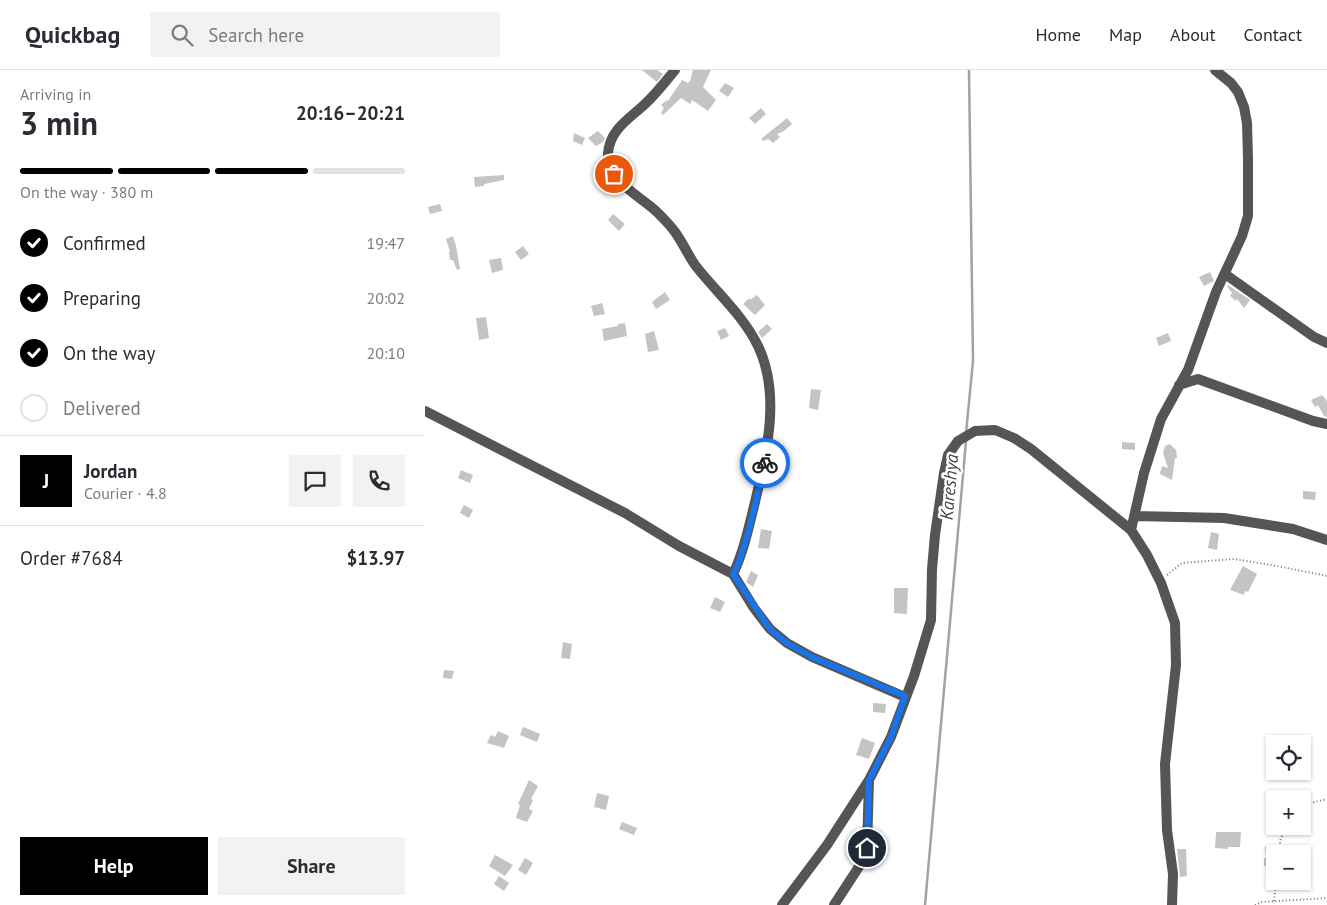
<!DOCTYPE html>
<html lang="en">
<head>
<meta charset="utf-8">
<style>
	body { margin:0; font-family:"PT Sans",sans-serif; background:#f2f2f3; color:#2b2b33; height:100vh; display:flex; flex-direction:column; font-size:19px; white-space:nowrap }
	* { box-sizing:border-box; margin:0 }
	p { font-size:16px; color:#7c7c81 }
	.icon { flex:none; width:28px; height:28px; fill:none; stroke:currentColor; stroke-width:2; stroke-linecap:round; stroke-linejoin:round }
	.map { position:relative; flex:1; overflow:hidden }
	.panel { display:flex; flex-direction:column; background:#fff; width:425px }
	.panel>* { flex:none }
	.tools { position:absolute; left:841px; top:665px; display:grid; gap:10px }
	.tools a { display:grid; place-items:center; width:45px; height:45px; border-radius:0px; background:#fff; box-shadow:0 1px 4px #0004; font-size:25px }
	.pin { position:absolute; display:grid; place-items:center; width:42px; height:42px; color:#fff; margin:-21px; border:2px solid #fff; border-radius:50%; box-shadow:0 1px 5px #0007 }
	.courier { position:absolute; display:grid; place-items:center; width:50px; height:50px; margin:-25px; border:4px solid #1a73e8; border-radius:50%; background:#fff; color:#222; box-shadow:0 1px 6px #0007 }
	.summary em { font-style:normal; font-weight:700 }
	.summary div { display:flex; flex-direction:column-reverse }
	.summary { display:flex; align-items:center; justify-content:space-between; height:85px; padding:0 20px }
	h1 { font-size:32px; font-weight:700; line-height:38px }
	.bar { display:grid; grid-template-columns:repeat(4,1fr); gap:8px 5px; align-content:center; height:60px; padding:0 20px }
	.bar i { height:6px; border-radius:4px; background:#e1e1e2 }
	.bar .active { background:#000 }
	.bar p { grid-column:span 4 }
	.line { display:flex; align-items:center; gap:12px; padding:0 20px; border-top:1px solid #e1e1e2 }
	.line div { flex:1 }
	.round { display:grid; place-items:center; flex:none; width:52px; height:52px; border-radius:0px; background:#f2f2f3 }
	ol { padding:0 20px; list-style:none }
	li { display:flex; align-items:center; gap:15px; height:55px }
	li p { margin-inline-start:auto }
	li .icon { padding:5px; border-radius:50%; background:#000; color:#fff; stroke-width:4 }
	li:last-child { color:#7c7c81 }
	li i { width:28px; height:28px; border:2px solid #e1e1e2; border-radius:50% }
	.cta { display:flex; gap:10px; margin-top:auto; padding:10px 20px }
	.cta a { flex:1; height:58px; border-radius:0px; background:#000; color:#fff; font-size:20px; font-weight:700; line-height:58px; text-align:center }
	.cta a+a { background:#f2f2f3; color:#2b2b33 }
	header { display:flex; align-items:center; gap:30px; box-sizing:border-box; height:70px; padding:0 25px; background:#fff; border-bottom:1px solid #e1e1e2 }
	header strong { font-size:24px }
	nav { display:flex; gap:28px; margin-inline-start:auto; font-size:18px }
	.search { width:350px; height:45px; background:#f2f2f3; display:flex; align-items:center; gap:12px; box-sizing:border-box; padding:0 18px; border-radius:0px; color:#7c7c81; font-size:19px }
	main { display:flex; flex:1; min-height:0 }
	.map>svg:first-child { display:block }
	.lines { fill:none; stroke-linecap:round; stroke-linejoin:round }
	.stream { stroke:#a3a3a3; stroke-width:2.5 }
	.building { fill:#c4c4c4 }
	.path { stroke:#777; stroke-width:2; stroke-dasharray:1 2.5; stroke-linecap:butt }
	.minor { stroke:#555; stroke-width:10 }
	.done { stroke:#595959; stroke-width:5; stroke-dasharray:0 9 }
	.route { stroke:#1a73e8; stroke-width:6 }
	.labels { text-anchor:middle; dominant-baseline:central; stroke-width:5; stroke-linejoin:round; paint-order:stroke }
	.water-label { font-size:18px; font-style:italic; fill:#444; stroke:#fff }
</style>
</head>
<body>
<header>
<strong>Quickbag</strong>
<div class="search"><svg class="icon" aria-label="search" viewBox="0 0 24 24"><circle cx="10" cy="10" r="6"/><path d="M15 15l6 6"/></svg>Search here</div>
<nav><a>Home</a><a>Map</a><a>About</a><a>Contact</a></nav>
</header>
<main>
<section class="panel">
<div class="summary"><div><h1>3 min</h1><p>Arriving in</p></div><em>20:16–20:21</em></div>
<div class="bar"><i class="active"></i><i class="active"></i><i class="active"></i><i></i><p>On the way · 380 m</p></div>
<ol>
<li><svg class="icon" aria-label="check" viewBox="0 0 24 24"><path d="M5 12l5 5 9-10"/></svg>Confirmed<p>19:47</p></li>
<li><svg class="icon" aria-label="check" viewBox="0 0 24 24"><path d="M5 12l5 5 9-10"/></svg>Preparing<p>20:02</p></li>
<li><svg class="icon" aria-label="check" viewBox="0 0 24 24"><path d="M5 12l5 5 9-10"/></svg>On the way<p>20:10</p></li>
<li><i></i>Delivered</li>
</ol>
<div class="line" style="height:90px"><b class="round" style="background:#000;color:#fff">J</b><div><b>Jordan</b><p>Courier · 4.8</p></div><a class="round"><svg class="icon" aria-label="chat" viewBox="0 0 24 24"><path d="M4 5h16v11H9l-5 4z"/></svg></a><a class="round"><svg class="icon" aria-label="phone" viewBox="0 0 24 24"><path d="M5 4h4l2 5-3 2q2 4 5 5l2-3 5 2v4C11 20 4 13 5 4z"/></svg></a></div>
<div class="line" style="height:65px"><div>Order #7684</div><b>$13.97</b></div>
<div class="cta"><a>Help</a><a>Share</a></div>
</section>
<div class="map">
<svg width="902" height="835" viewBox="0 0 902 835">
	<rect width="100%" height="100%" fill="#fff"/>
	<g class="lines">
		<path class="stream" d="M541,363L548,291L544,0
			M500,835L541,371"/>
	</g>
	<path class="building" d="M217,0H232L238,4L232,12Z
		M268,0H286L278,17L291,30L283,41L267,30L265,34L256,28L238,45L236,43L239,38L236,35L242,30L243,31L257,10L263,13L265,11Z
		M300,13L309,18L303,27L294,21Z
		M336,38L341,44L330,54L324,48Z
		M362,48L367,54L359,61L352,64L355,67L348,73L343,69L338,71L336,69Z
		M173,61L180,68L178,72L171,76L163,68Z
		M149,63L160,68L157,75L148,71Z
		M79,105V110L59,114V116L50,117L49,107Z
		M15,134L17,141L5,144L3,137Z
		M188,144L200,154L194,161L183,150Z
		M28,166L31,176L35,199L32,200L28,190H25L24,182H25L21,169Z
		M98,176L104,184L96,190L90,182Z
		M76,188L78,200L67,203L64,190Z
		M785,202L789,211L779,216L774,207Z
		M803,215L825,230L819,238L812,229L811,231L805,226L807,223L802,216Z
		M240,222L245,230L231,239L227,232Z
		M332,225L340,235L330,245L318,234L324,228L325,230Z
		M177,233L180,244L169,246L166,236Z
		M61,247L64,268L54,270L51,248Z
		M200,253L202,266L179,271L177,259L193,256V254Z
		M342,254L347,259L337,268L333,262Z
		M300,258L304,266L296,270L292,261Z
		M229,261L234,280L223,282L220,264Z
		M743,263L746,271L734,276L731,268Z
		M386,319L396,320L393,340L384,338Z
		M897,325L902,331V347L899,346L893,335L890,337L886,330Z
		M697,372L710,373V380L697,379Z
		M745,374L751,380L752,388H750L747,410L735,404L737,396L743,398L738,383L740,376Z
		M36,400L48,405L45,413L33,408Z
		M878,421L891,422L890,430L878,429Z
		M39,435L48,440L44,448L35,443Z
		M336,459L347,461L344,479L333,478Z
		M786,462L794,464L792,480L783,478Z
		M818,496L832,504L823,522L820,521L819,525L805,520Z
		M326,501L333,505L328,517L321,512Z
		M469,518H483L482,544L469,543Z
		M290,527L300,532L295,542L285,538Z
		M138,572L147,574L145,589L136,588Z
		M19,600L29,601L27,609L18,608Z
		M448,633L461,634L460,643L448,642Z
		M98,657L115,664L112,672L95,665Z
		M73,661L84,666L79,678L62,673L66,665L70,667Z
		M437,668L450,673L444,689L431,685Z
		M104,710L113,716L106,729L108,730L104,739L108,741L102,752L91,748L95,735L93,734Z
		M172,723L184,726L181,740L169,737Z
		M197,752L212,758L209,765L194,759Z
		M791,762H816L815,777H803V779L790,778Z
		M849,775L850,795L839,796V788H841L840,776Z
		M752,779H761L762,806L755,807Z
		M70,785L88,795L80,806L64,796Z
		M100,788L108,793L101,805L93,800Z
		M74,806L84,813L79,821L69,814Z"/>
	<g class="lines">
		<path class="path" d="M742,505L757,493L809,489L852,496L902,506
			M878,735L902,729
			M855,784V771L861,756
			M849,831L851,811
			M830,835L837,832L902,828"/>
		<path class="minor" d="M250,0C240,12 231,24 220,34C204,49 184,60 183,84C183,113 215,125 233,143C239,149 245,155 250,162C258,173 263,185 270,195C291,222 318,245 333,276C356,324 342,382 330,432C324,456 319,481 308,504
			M800,204L889,267L902,273
			M754,315L773,309L888,351L902,354
			M0,341L200,443L254,476L308,504L329,538L345,559L362,573L387,587L480,627
			M710,446L799,448L868,459L902,470
			M706,460L719,403L736,349L763,300L791,222L817,166L823,146V88L822,53L819,37L813,22L806,13L790,0
			M357,835L402,775L444,710L466,667L489,606L506,550L507,499L510,465L519,403L523,385L533,371L550,361L570,360L589,368L606,379L706,460L722,485L736,513L750,553L751,595L740,694L742,760L748,804L747,835
			M409,835L439,789L442,779L444,710"/>
	</g>
	<g class="lines">
		<path class="done" d="M189,104C200,119 217,128 231,141C238,147 244,154 249,161C258,172 263,186 272,196C297,227 333,259 342,299C349,329 343,363 340,393"/>
		<path class="route" d="M340,393L324,460L314,492L308,504L345,559L362,573L387,587L480,626L466,667L444,710L442,778"/>
	</g>
	<g class="labels">
		<g class="water-label">
			<text transform="translate(524 417) rotate(-85)">Kareshya</text>
		</g>
	</g>
</svg>
<div class="tools">
<a><svg class="icon" aria-label="locate" viewBox="0 0 24 24"><circle cx="12" cy="12" r="6"/><path d="M12 2v4M12 18v4M2 12h4M18 12h4"/></svg></a>
<a>+</a>
<a>−</a>
</div>
<div class="pin" style="left:189px;top:104px;background:#ea580c"><svg class="icon" aria-label="bag" viewBox="0 0 24 24"><path d="M5 8h14l-1 12H6zM9 8a3 3 0 0 1 6 0"/></svg></div>
<div class="pin" style="left:442px;top:778px;background:#1f2937"><svg class="icon" aria-label="home" viewBox="0 0 24 24"><path d="M3 11l9-7 9 7M6 9v11h12V9"/></svg></div>
<div class="courier" style="left:340px;top:393px"><svg class="icon" aria-label="bike" viewBox="0 0 24 24"><circle cx="6" cy="16" r="4"/><circle cx="18" cy="16" r="4"/><path d="M6 16l4-8h5l3 8M10 8l3 8H6M13 5h3"/></svg></div>
</div>
</main>
</body>
</html>
